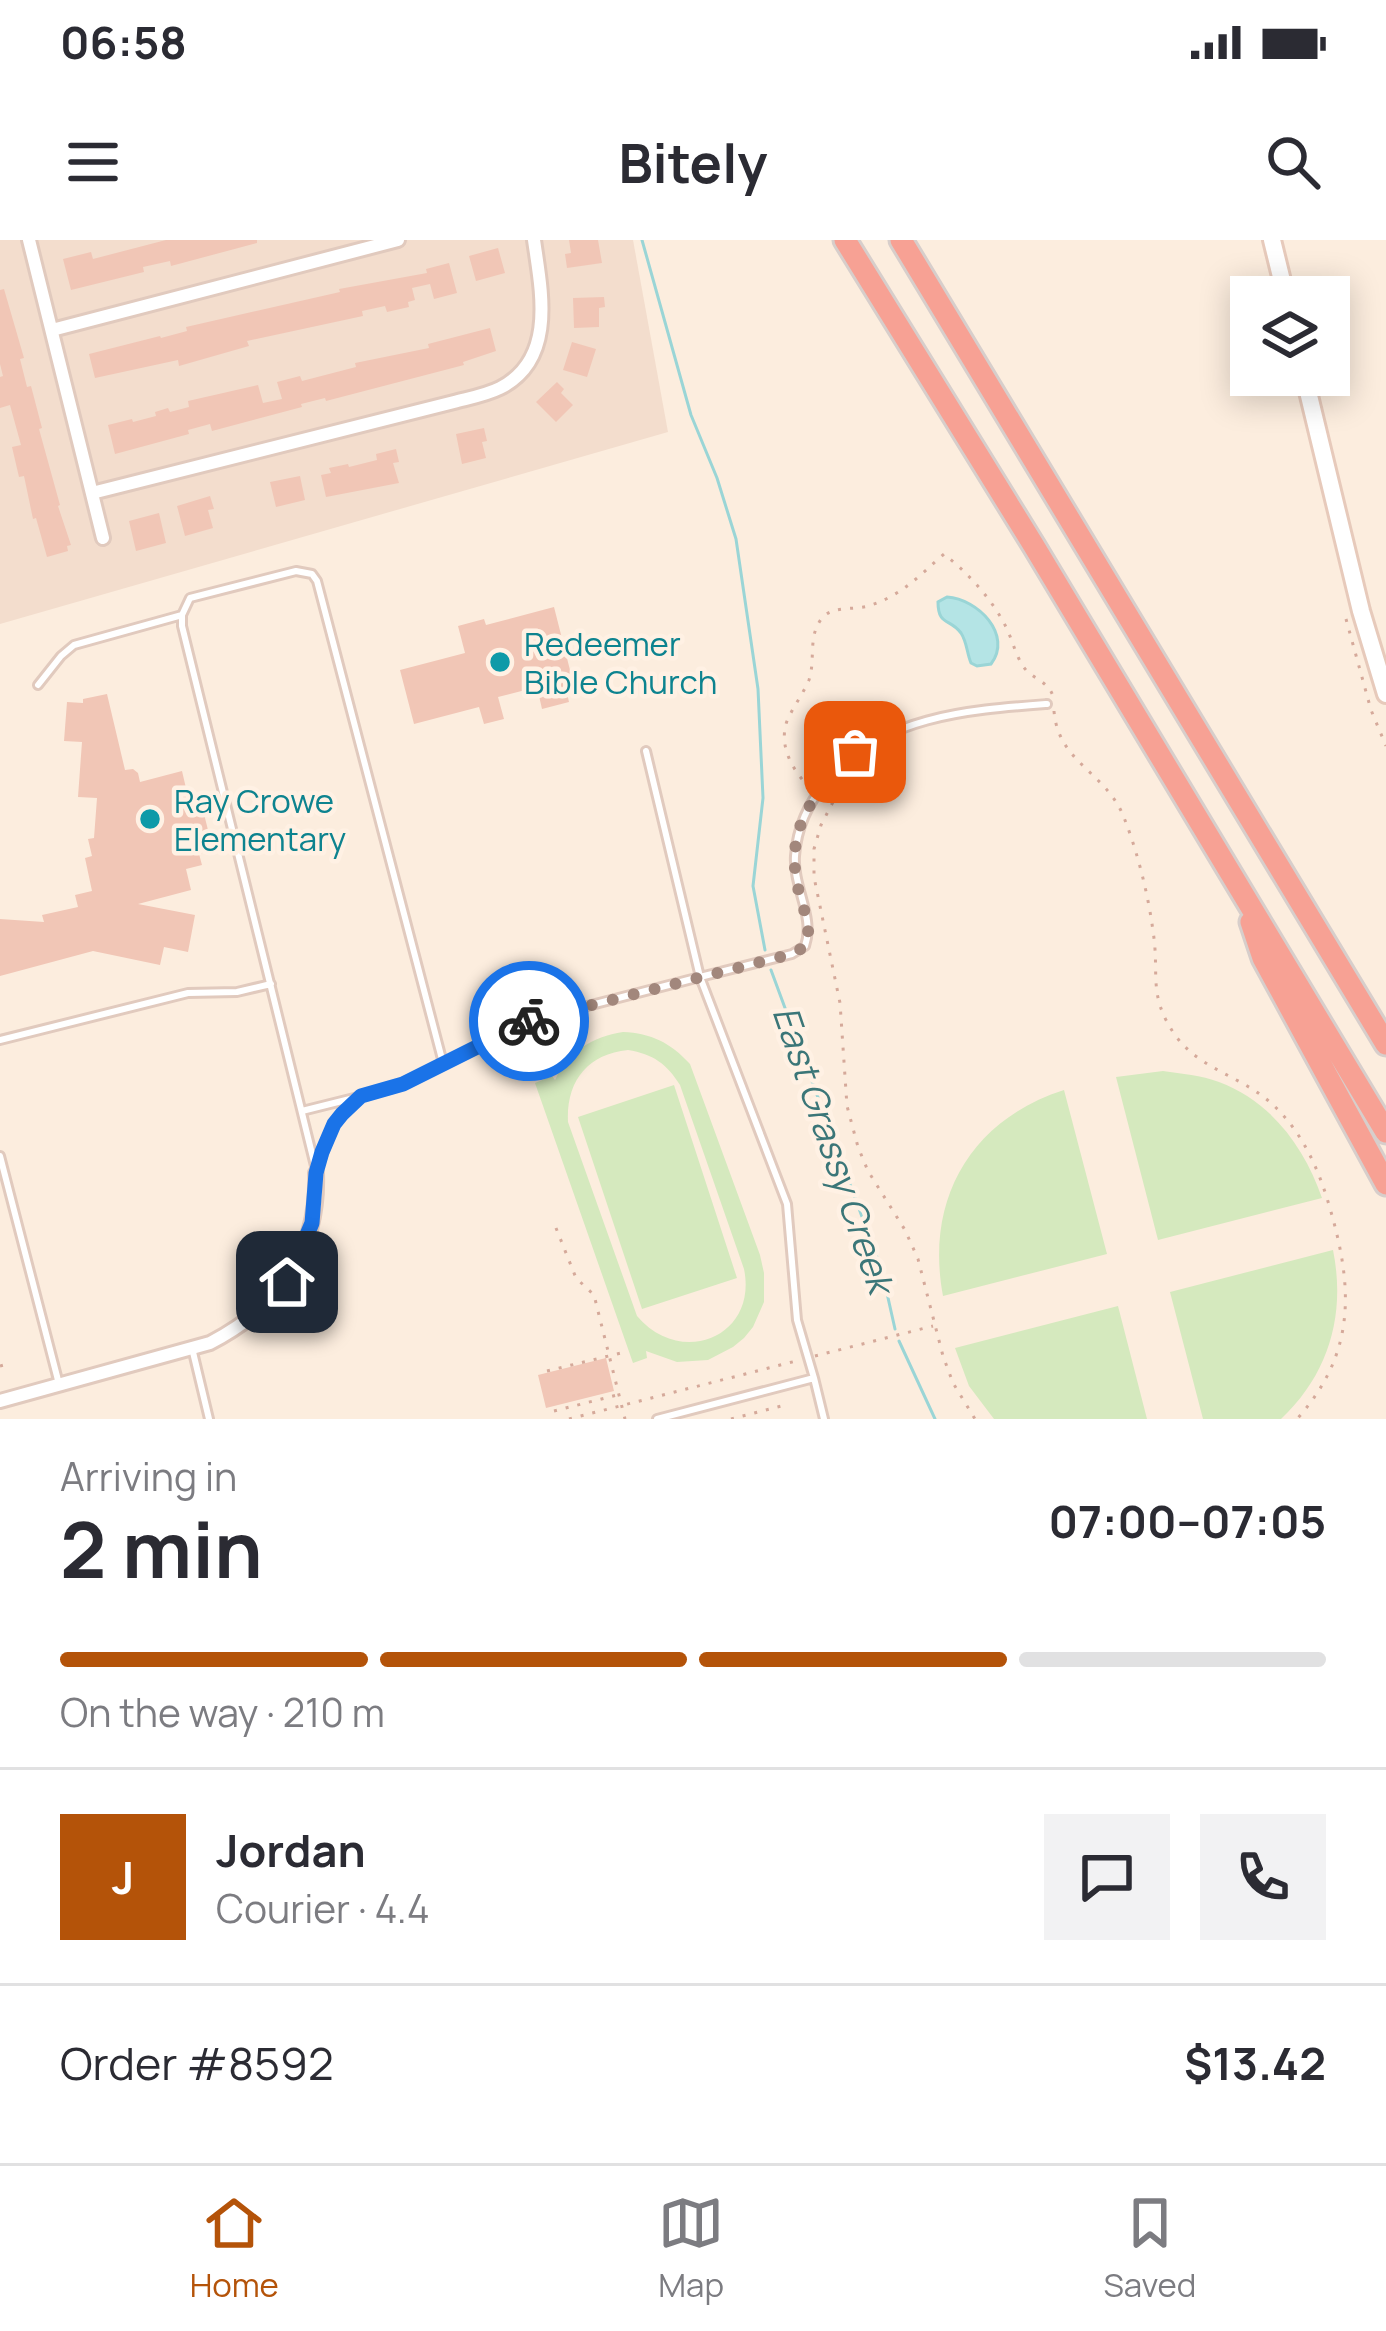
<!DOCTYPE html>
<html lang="en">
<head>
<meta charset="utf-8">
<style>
	body { margin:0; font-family:Manrope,sans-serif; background:#f2f2f3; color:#2b2b33; height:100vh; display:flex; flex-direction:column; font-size:45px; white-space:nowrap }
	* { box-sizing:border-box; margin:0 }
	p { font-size:39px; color:#7c7c81 }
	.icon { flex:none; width:66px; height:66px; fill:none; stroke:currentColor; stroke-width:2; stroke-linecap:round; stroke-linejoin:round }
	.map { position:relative; height:1179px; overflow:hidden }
	.details { display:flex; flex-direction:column; background:#fff; flex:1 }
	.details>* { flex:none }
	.buttons { position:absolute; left:1230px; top:36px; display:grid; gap:24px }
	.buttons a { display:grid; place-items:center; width:120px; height:120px; border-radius:0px; background:#fff; box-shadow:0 6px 30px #0003; font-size:60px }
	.pin { position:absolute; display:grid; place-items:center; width:102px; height:102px; color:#fff; margin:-51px; border-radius:24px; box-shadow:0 6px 18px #0006 }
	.courier { position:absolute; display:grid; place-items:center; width:120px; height:120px; margin:-60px; border:9px solid #1a73e8; border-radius:50%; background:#fff; color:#222; box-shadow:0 3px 15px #0007 }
	.summary em { font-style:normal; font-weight:700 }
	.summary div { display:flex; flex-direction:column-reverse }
	.summary { display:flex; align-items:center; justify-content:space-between; height:204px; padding:0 60px }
	h1 { font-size:78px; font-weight:700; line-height:90px }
	.bar { display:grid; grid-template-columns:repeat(4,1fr); gap:18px 12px; align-content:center; height:144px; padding:0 60px }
	.bar i { height:15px; border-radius:9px; background:#e1e1e2 }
	.bar .active { background:#b45309 }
	.bar p { grid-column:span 4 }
	.line { display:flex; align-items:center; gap:30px; padding:0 60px; border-top:3px solid #e1e1e2 }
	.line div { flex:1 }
	.round { display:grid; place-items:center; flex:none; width:126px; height:126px; border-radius:0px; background:#f2f2f3 }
	.status { display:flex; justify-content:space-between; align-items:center; height:84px; padding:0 60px; background:#fff; direction:ltr }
	.status svg { height:33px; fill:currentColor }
	header { display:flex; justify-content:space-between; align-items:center; height:156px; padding:0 60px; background:#fff; font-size:54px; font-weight:700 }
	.tab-bar { display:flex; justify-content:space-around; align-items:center; height:168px; border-top:3px solid #e1e1e2; background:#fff; font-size:33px; color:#7c7c81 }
	.tab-bar a { display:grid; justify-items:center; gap:6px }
	.tab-bar .active { color:#b45309 }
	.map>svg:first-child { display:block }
	.residential { fill:#f3ddcd }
	.garden { fill:#d5e9be; fill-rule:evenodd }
	.water { fill:#b4e4e5; stroke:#9ad5d6; stroke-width:3 }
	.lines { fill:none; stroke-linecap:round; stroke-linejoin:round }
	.stream { stroke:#9ad5d6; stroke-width:3 }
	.building { fill:#f1c6b6 }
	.lane-casing { stroke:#e1cabe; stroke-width:12 }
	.street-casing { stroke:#e1cabe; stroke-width:18 }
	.secondary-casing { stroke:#e7cabb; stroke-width:22 }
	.highway-casing { stroke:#d7cecb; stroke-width:27 }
	.path { stroke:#d5a99a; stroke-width:3; stroke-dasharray:3 9; stroke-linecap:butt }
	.lane { stroke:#fff; stroke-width:6 }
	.street { stroke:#fff; stroke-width:12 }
	.secondary { stroke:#fff; stroke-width:16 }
	.highway { stroke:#f7a194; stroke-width:21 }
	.done { stroke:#a2877c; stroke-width:12; stroke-dasharray:0 21.6 }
	.route { stroke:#1a73e8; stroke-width:15 }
	.culture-dot { fill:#0f9aa8; stroke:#fff1e4; stroke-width:4.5 }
	.labels { text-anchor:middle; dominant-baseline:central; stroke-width:9; stroke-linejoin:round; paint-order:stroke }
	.culture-label { font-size:33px; fill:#0d838f; stroke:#fff1e4; text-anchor:start }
	.water-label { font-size:36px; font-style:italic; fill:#3b7678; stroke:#fff1e4 }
</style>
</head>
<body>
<div class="status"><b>06:58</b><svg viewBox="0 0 49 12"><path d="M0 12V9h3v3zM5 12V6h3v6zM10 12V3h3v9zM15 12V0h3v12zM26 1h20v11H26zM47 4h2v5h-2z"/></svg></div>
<header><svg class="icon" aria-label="menu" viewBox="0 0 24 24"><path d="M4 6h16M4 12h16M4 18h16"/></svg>Bitely<svg class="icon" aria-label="search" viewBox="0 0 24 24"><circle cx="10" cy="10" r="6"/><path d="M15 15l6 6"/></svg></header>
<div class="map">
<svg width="1386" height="1179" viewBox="0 0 1386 1179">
	<rect width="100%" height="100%" fill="#fcedde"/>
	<path class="residential" d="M0,0H633L668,192L0,384Z"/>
	<path class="garden" d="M623,792C651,793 671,803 690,824L760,1015L764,1033V1062L753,1087L744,1098L733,1107L708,1120L677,1122L646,1111L647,1118L633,1123L535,843L552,836L555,840C569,811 592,797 623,792ZM628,810C653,814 667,824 680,845L744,1029C758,1097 681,1128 637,1076L568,882C566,842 587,814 628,810Z
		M1163,831C1182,834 1201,835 1219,842C1271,861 1305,908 1322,958L1158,1000L1116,837Z
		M674,845L737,1038L642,1069L578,877Z
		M1064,850L1107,1014L943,1056C925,960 970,880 1064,850Z
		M1333,1010C1346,1074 1329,1134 1281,1179H1203L1170,1052Z
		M1118,1066L1147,1179H994L969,1146L955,1108Z"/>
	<path class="water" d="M947,357C978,359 1013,395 991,424L977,426L971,423C967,414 967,402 961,393C950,378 938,386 938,362Z"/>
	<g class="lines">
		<path class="stream" d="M642,0L691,175L717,238L736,299L758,449L763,558L753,646L765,710
			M771,730L882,1031L895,1089
			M899,1101L935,1179"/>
	</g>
	<path class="building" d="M166,0H257V3L171,26L170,21L143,27L144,32L71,50L63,19L91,12L93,19Z
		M569,0H598L602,23L567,28L565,14L571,13Z
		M498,8L505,33L476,41L469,16Z
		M449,23L457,53L434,59L430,44L412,48L415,60L408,62L409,67L387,72L385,66L362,71L363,76L247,101L249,106L179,126L178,120L95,138L89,114L160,96L161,98L187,91L186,87L340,52L339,49L427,33L426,29Z
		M4,49L24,118L20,119L27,147L31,146L42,188L39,189L60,265L58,266L71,305L67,306L68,311L47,317L36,278L33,279L24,236L19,237L12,207L21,205L10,165L0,168V137L3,136L0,124V50Z
		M604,57L605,67L599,68V87L574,88L573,58Z
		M490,88L496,111L463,122L464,125L326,161L325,158L301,164L302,167L212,191L210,184L188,190L189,194L115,214L108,185L132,179L133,182L156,176L155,172L168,168L170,172L189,167L188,161L258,145L263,163L282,159L277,142L300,136L302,141L356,127L355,123L429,108L428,104Z
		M572,102L596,109L587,137L563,130Z
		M557,142L564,149L561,153L573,165L556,182L536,162Z
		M484,188L487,201L482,202L486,218L462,224L456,194Z
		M396,209L399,222L393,223L399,243L326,257L321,235L331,233L329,228L348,224L349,227L377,220L376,214Z
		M300,236L305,260L276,267L270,242Z
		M210,256L214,269L208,270L213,288L185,296L177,266Z
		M159,273L166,303L136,311L129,281Z
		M554,367L571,434L563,436L569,462L542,469L537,447L498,457L504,479L484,484L479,467L414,484L400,430L465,413L458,386L484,379L486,385Z
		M107,454L125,530L133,529L138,533L140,542L182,531L189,561L200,558L213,610L199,614L202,625L186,629L191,650L138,664L195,675L188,712L164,707L160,725L93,711L0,736V679L44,682L42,675L78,667L75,655L92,651L85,618L92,616L88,599L94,598L97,558L78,557L82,502L64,501L67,462L83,463V459Z
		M606,1118L614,1151L546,1168L538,1135Z"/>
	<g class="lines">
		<g class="lane-casing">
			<path id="lane" d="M38,445L61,416L74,405L182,375
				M646,511L700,737L792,714L805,706C815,677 793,647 795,616C797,587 808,563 827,541C882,476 967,470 1047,464
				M0,800L188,753L237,752L271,744
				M302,871L390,849L533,780L700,737L787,964L797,1080L814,1138
				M0,916L59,1144
				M316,930L182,386V375L190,358L296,331L312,334L317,341L443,823
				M317,930L334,884L358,860
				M192,1108L209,1179
				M657,1179L814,1138L824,1179"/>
		</g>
		<g class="street-casing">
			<path id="street" d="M29,0L103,298
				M52,90L398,0
				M92,253L454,162C469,158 486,155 500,148C557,119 541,50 534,0
				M0,1161L210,1103C278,1068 319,1012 316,933"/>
		</g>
		<g class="secondary-casing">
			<path id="secondary" d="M1272,0L1286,57
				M1304,135L1361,371L1386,454"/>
		</g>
		<g class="highway-casing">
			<path id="highway" d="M845,0L1034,306L1386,892
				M901,0L1386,804
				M1251,682L1263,718L1386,944"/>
		</g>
		<path class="path" d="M1346,379L1371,470L1386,506
			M1054,471C1058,522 1104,531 1123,575C1137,610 1148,653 1153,691C1160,735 1147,754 1175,795C1199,829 1241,836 1271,863C1301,890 1318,927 1329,965C1353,1046 1357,1112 1297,1179
			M810,548C793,531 778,506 787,481C793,467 803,454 809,440C816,419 807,395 823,377C833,366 854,370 868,366C901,356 919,336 944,314C968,333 992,359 1006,387C1013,401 1016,418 1026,430C1036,440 1048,442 1053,456
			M823,556L833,562L821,585L814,609V637L840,763L847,866L858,907L868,931L905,990L918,1019L943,1116L953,1143L975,1179
			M556,988L576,1038L594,1055L625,1179
			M815,1116L933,1086
			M0,1126L11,1123
			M547,1131L625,1112
			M554,1171L617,1155
			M569,1179L800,1120
			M731,1179L789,1164"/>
		<use href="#lane" class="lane"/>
		<use href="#street" class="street"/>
		<use href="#secondary" class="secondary"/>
		<use href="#highway" class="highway"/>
	</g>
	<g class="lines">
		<path class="done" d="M529,781L792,714L806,706C812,687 804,672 799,652C783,589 813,554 855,512"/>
		<path class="route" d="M287,1042L312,983L316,933L322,912L334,884L342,874L361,856L403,844L529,781"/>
	</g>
	<g class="culture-dot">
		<circle cx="500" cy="422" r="12"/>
		<circle cx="150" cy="579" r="12"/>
	</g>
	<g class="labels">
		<g class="culture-label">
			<text x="524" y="403">Redeemer<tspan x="524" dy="38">Bible Church</tspan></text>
			<text x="174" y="560">Ray Crowe<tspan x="174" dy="38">Elementary</tspan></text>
		</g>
		<g class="water-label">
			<text transform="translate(834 909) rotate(71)">East Grassy Creek</text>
		</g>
	</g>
</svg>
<div class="buttons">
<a><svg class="icon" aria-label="layers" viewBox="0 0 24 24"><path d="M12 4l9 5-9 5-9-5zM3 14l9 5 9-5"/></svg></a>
</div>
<div class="pin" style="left:855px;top:512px;background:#ea580c"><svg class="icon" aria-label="bag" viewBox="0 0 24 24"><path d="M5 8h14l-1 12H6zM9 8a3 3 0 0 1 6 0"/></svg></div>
<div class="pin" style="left:287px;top:1042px;background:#1f2937"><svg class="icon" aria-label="home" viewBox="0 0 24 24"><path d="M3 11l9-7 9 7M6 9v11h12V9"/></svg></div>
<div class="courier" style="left:529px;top:781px"><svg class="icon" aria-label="bike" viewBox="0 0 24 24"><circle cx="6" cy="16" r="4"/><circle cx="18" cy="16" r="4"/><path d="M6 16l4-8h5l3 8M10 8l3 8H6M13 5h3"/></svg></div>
</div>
<section class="details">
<div class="summary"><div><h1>2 min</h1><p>Arriving in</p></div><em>07:00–07:05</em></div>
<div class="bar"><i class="active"></i><i class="active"></i><i class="active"></i><i></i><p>On the way · 210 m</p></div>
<div class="line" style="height:216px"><b class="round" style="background:#b45309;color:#fff">J</b><div><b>Jordan</b><p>Courier · 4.4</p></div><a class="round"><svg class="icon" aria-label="chat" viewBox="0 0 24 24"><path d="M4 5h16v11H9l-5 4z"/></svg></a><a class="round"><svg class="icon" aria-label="phone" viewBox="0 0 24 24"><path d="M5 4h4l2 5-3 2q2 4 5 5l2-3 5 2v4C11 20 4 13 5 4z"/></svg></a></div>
<div class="line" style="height:156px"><div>Order #8592</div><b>$13.42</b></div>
</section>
<nav class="tab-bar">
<a class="active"><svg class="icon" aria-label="home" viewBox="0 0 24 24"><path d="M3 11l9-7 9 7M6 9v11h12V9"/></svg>Home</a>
<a><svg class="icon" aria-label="map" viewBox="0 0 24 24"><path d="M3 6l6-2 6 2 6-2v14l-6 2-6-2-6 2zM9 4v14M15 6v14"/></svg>Map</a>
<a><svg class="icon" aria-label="saved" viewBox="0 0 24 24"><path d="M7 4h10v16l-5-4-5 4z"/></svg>Saved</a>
</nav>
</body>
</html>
